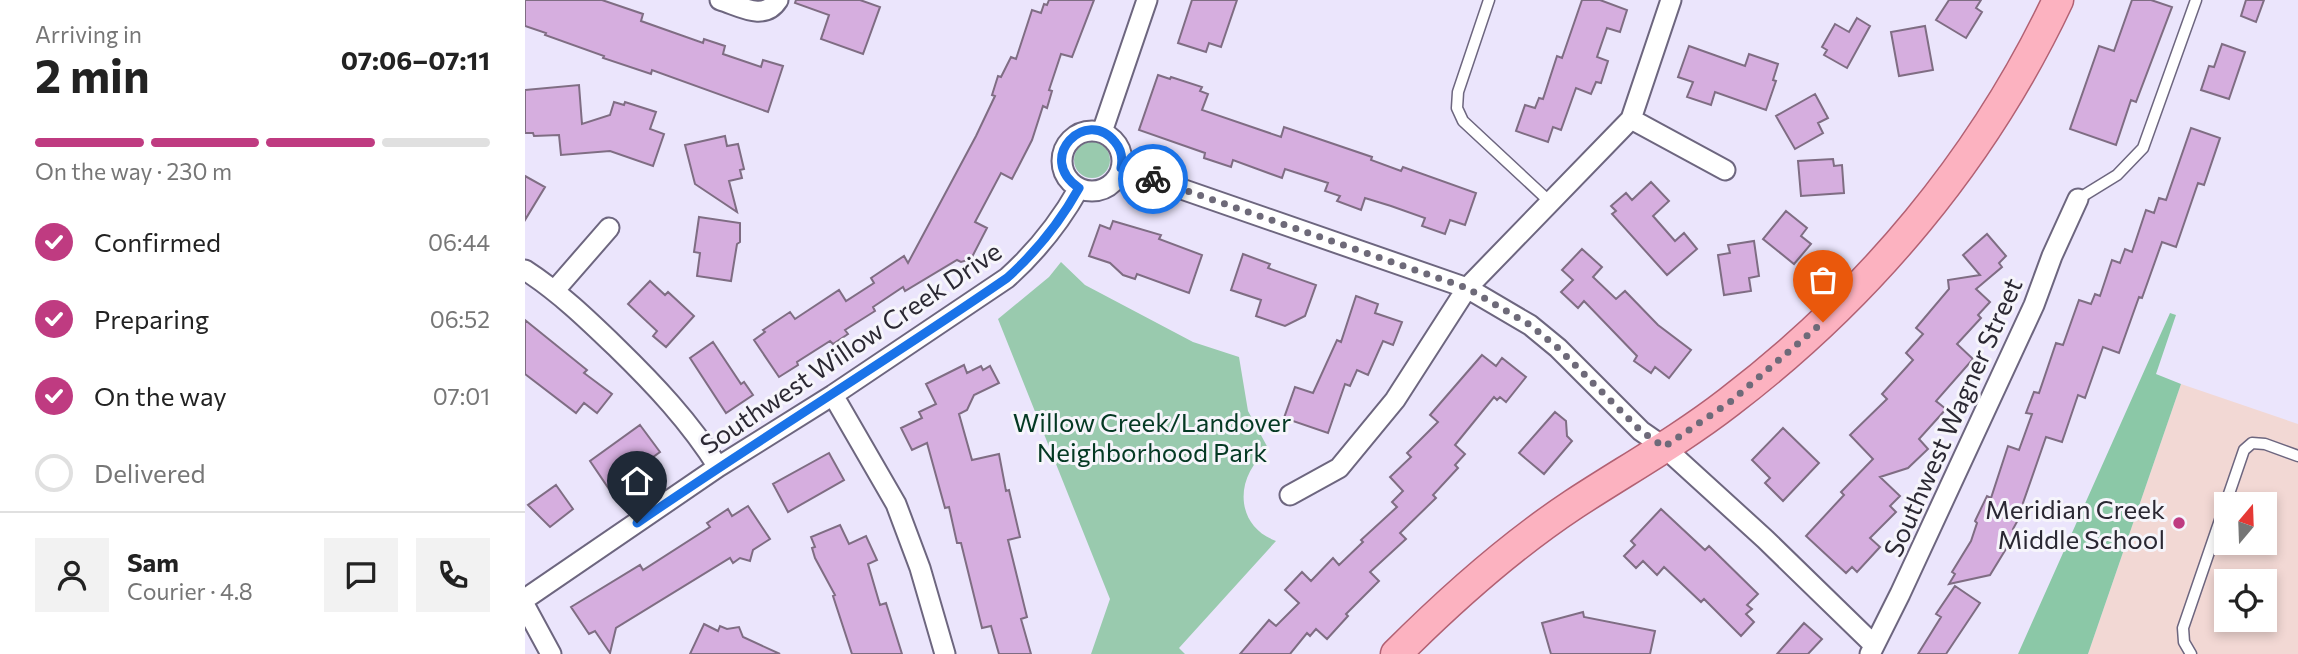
<!DOCTYPE html>
<html lang="en">
<head>
<meta charset="utf-8">
<style>
	body { margin:0; font-family:Commissioner,sans-serif; background:#f2f2f2; color:#222; height:100vh; display:flex; flex-direction:column; font-size:26px; white-space:nowrap }
	* { box-sizing:border-box; margin:0 }
	p { font-size:23px; color:#767676 }
	.icon { flex:none; width:38px; height:38px; fill:none; stroke:currentColor; stroke-width:2; stroke-linecap:round; stroke-linejoin:round }
	.map { position:relative; flex:1; overflow:hidden }
	.drawer { display:flex; flex-direction:column; background:#fff; width:525px }
	.drawer>* { flex:none }
	.needle { width:46px; rotate:19deg }
	.tools { position:absolute; left:1689px; top:492px; display:grid; gap:14px }
	.tools a { display:grid; place-items:center; width:63px; height:63px; border-radius:0px; background:#fff; box-shadow:0 4px 10px #0003; font-size:35px }
	.pin { position:absolute; display:grid; place-items:center; width:60px; height:60px; color:#fff; margin:-72px -30px; border-radius:50% 50% 50% 0; rotate:-45deg; box-shadow:0 0 7px #0007 }
	.pin .icon { rotate:45deg }
	.courier { position:absolute; display:grid; place-items:center; width:70px; height:70px; margin:-35px; border:5px solid #1a73e8; border-radius:50%; background:#fff; color:#222; box-shadow:0 2px 9px #0007 }
	.head em { font-style:normal; font-weight:700 }
	.head div { display:flex; flex-direction:column-reverse }
	.head { display:flex; align-items:center; justify-content:space-between; height:119px; padding:0 35px }
	h1 { font-size:46px; font-weight:700; line-height:52px }
	.bar { display:grid; grid-template-columns:repeat(4,1fr); gap:10px 7px; align-content:center; height:84px; padding:0 35px }
	.bar i { height:9px; border-radius:5px; background:#e0e0e0 }
	.bar .on { background:#bf3b81 }
	.bar p { grid-column:span 4 }
	.line { display:flex; align-items:center; gap:18px; padding:0 35px; border-top:2px solid #e0e0e0 }
	.line div { flex:1 }
	.round { display:grid; place-items:center; flex:none; width:74px; height:74px; border-radius:0px; background:#f2f2f2 }
	ol { padding:0 35px; list-style:none }
	li { display:flex; align-items:center; gap:21px; height:77px }
	li p { margin-inline-start:auto }
	li .icon { padding:7px; border-radius:50%; background:#bf3b81; color:#fff; stroke-width:4 }
	li:last-child { color:#767676 }
	li i { width:38px; height:38px; border:4px solid #e0e0e0; border-radius:50% }
	main { display:flex; flex:1; min-height:0 }
	.map>svg:first-child { display:block }
	.commercial { fill:#f2d8d4; fill-rule:evenodd }
	.green { fill:#99caae }
	.forest { fill:#8bc8a7 }
	.building { fill:#d6aedf; stroke:#7f6d83; stroke-width:2 }
	.lines { fill:none; stroke-linecap:round; stroke-linejoin:round }
	.lane-casing { stroke:#6d667f; stroke-width:13 }
	.street-casing { stroke:#6d667f; stroke-width:23 }
	.primary-casing { stroke:#b26173; stroke-width:33 }
	.lane { stroke:#fff; stroke-width:10 }
	.street { stroke:#fff; stroke-width:19 }
	.primary { stroke:#fcb2c0; stroke-width:30 }
	.done { stroke:#6e6a79; stroke-width:7; stroke-dasharray:0 12.6 }
	.route { stroke:#1a73e8; stroke-width:9 }
	.poi-dot { fill:#bf3b81; stroke:#f6f5fb; stroke-width:2.5 }
	.labels { text-anchor:middle; dominant-baseline:central; stroke-width:6; stroke-linejoin:round; paint-order:stroke }
	.street-label { font-size:26px; fill:#2b2833; stroke:#f6f5fb }
	.park-label { font-size:26px; fill:#043923; stroke:#f6f5fb }
	.poi-label { font-size:26px; fill:#2b2833; stroke:#f6f5fb; text-anchor:end }
</style>
</head>
<body>
<main>
<section class="drawer">
<div class="head"><div><h1>2 min</h1><p>Arriving in</p></div><em>07:06–07:11</em></div>
<div class="bar"><i class="on"></i><i class="on"></i><i class="on"></i><i></i><p>On the way · 230 m</p></div>
<ol>
<li><svg class="icon" aria-label="check" viewBox="0 0 24 24"><path d="M5 12l5 5 9-10"/></svg>Confirmed<p>06:44</p></li>
<li><svg class="icon" aria-label="check" viewBox="0 0 24 24"><path d="M5 12l5 5 9-10"/></svg>Preparing<p>06:52</p></li>
<li><svg class="icon" aria-label="check" viewBox="0 0 24 24"><path d="M5 12l5 5 9-10"/></svg>On the way<p>07:01</p></li>
<li><i></i>Delivered</li>
</ol>
<div class="line" style="height:126px"><a class="round"><svg class="icon" aria-label="person" viewBox="0 0 24 24"><circle cx="12" cy="8" r="4"/><path d="M4 21q1-7 8-7t8 7"/></svg></a><div><b>Sam</b><p>Courier · 4.8</p></div><a class="round"><svg class="icon" aria-label="chat" viewBox="0 0 24 24"><path d="M4 5h16v11H9l-5 4z"/></svg></a><a class="round"><svg class="icon" aria-label="phone" viewBox="0 0 24 24"><path d="M5 4h4l2 5-3 2q2 4 5 5l2-3 5 2v4C11 20 4 13 5 4z"/></svg></a></div>
</section>
<div class="map">
<svg width="1773" height="654" viewBox="0 0 1773 654">
	<rect width="100%" height="100%" fill="#ebe5fc"/>
	<path class="commercial" d="M1656,384L1773,424V654H1563ZM1701,504H1740V542H1701ZM1701,581H1740V620H1701Z"/>
	<path class="green" d="M549 160a18 18 0 1 1 36 0a18 18 0 1 1-36 0Z
		M536,262L560,285L668,342L714,357L723,411L744,450C710,474 708,525 751,541L654,648L660,654H566L585,599L473,319L524,277Z"/>
	<path class="forest" d="M1645,313L1651,315L1631,374L1656,384L1563,654H1493Z"/>
	<path class="building" d="M0,0H77L118,14L116,21L178,43L179,39L200,46L198,54L236,67L238,60L258,66L243,112L127,70L126,74L78,58L79,56L20,35L21,33L0,26Z
		M271,0H335L355,7L338,54L296,39L304,15L270,3Z
		M524,0H569L547,57L536,54L524,90L527,91L522,108L518,106L507,140L487,179L476,173L450,222L462,228L446,259L436,262L432,260L380,291L378,287L348,307L350,311L320,330L323,334L308,344L305,341L272,362L273,365L254,377L229,340L240,332L238,330L265,312L270,319L314,290L321,301L349,283L346,278L379,256L383,263L451,136L470,96L467,95L473,76L476,77L486,57L491,59L507,10L516,13L519,4L522,5Z
		M667,0H712L696,47L684,43L681,52L653,43Z
		M1057,0H1075L1102,10L1095,32L1082,28L1072,57L1083,61L1076,83L1071,82L1066,94L1051,88L1036,130L1028,127L1023,142L991,131L1000,105L1010,108L1014,98L1018,99L1032,56L1037,58Z
		M1424,0H1456L1451,8L1457,12L1441,38L1411,20Z
		M1607,0H1626L1647,7L1611,102L1606,100L1591,145L1545,129L1574,46L1589,51Z
		M1721,0H1739L1731,22L1716,16Z
		M1332,18L1345,26L1322,68L1299,55L1302,50L1297,47L1310,24L1324,32Z
		M1400,26L1408,70L1374,76L1366,32Z
		M1697,44L1720,52L1704,99L1676,90L1684,66L1689,67Z
		M1164,46L1220,66L1224,54L1253,64L1248,80L1251,81L1241,110L1190,92L1186,105L1162,97L1168,82L1153,77Z
		M633,75L645,79L646,77L677,87L675,91L683,94L677,110L756,137L759,127L847,157L846,160L876,171L878,167L951,193L940,225L925,220L920,234L897,226L900,218L866,206L840,198L836,210L812,201L815,196L800,191L803,183L760,169L757,178L708,160L706,167L679,158L680,153L614,130Z
		M54,85L57,124L85,115L89,102L99,105L100,102L131,112L125,129L139,134L128,166L85,151L36,155L34,135L9,136L8,133H0V90Z
		M1290,94L1303,118L1293,123L1298,133L1270,149L1251,116Z
		M1666,128L1695,138L1679,185L1673,183L1651,247L1637,242L1617,298L1614,297L1594,353L1578,347L1560,398L1553,395L1537,442L1521,437L1498,503L1500,507L1488,529L1492,531L1465,575L1424,584L1430,574L1427,572L1446,541L1452,523L1450,521L1462,496L1466,498L1483,446L1494,450L1507,414L1501,413L1509,392L1514,393L1531,343L1538,345L1554,300L1566,304L1570,294L1575,296L1587,260L1595,263L1600,249L1607,252L1621,210L1629,213L1634,198L1641,200Z
		M200,136L202,146L213,144L219,169L215,170L217,178L204,181L212,212L170,184L160,145Z
		M1308,159L1309,166L1317,165L1319,193L1276,196L1273,161Z
		M0,176L20,187L0,220Z
		M1126,182L1144,201L1128,216L1150,241L1159,233L1172,249L1142,275L1087,214L1091,211L1086,206L1101,193L1107,200Z
		M1261,211L1282,228L1276,236L1286,244L1269,264L1238,239Z
		M174,217L215,223V242L212,244L206,281L172,276L175,253L169,252Z
		M588,221L636,235L634,239L677,255L664,293L612,274L610,279L598,275L585,263L564,256L575,225L585,229Z
		M1462,234L1481,256L1474,263L1477,267L1451,289L1465,302L1453,315L1456,318L1432,344L1448,359L1411,401L1421,409L1394,439L1403,449L1383,468L1355,477L1375,496L1365,506L1371,512L1345,538L1355,547L1332,572L1327,567L1321,573L1281,536L1319,495L1316,492L1348,459L1325,435L1362,399L1357,394L1388,360L1381,353L1398,334L1391,328L1424,289L1423,280L1455,275L1438,255Z
		M1229,241L1234,276L1224,278L1226,291L1199,295L1193,255L1205,253L1203,245Z
		M1057,249L1077,267L1068,277L1091,299L1100,291L1133,325L1166,350L1144,378L1130,367L1126,373L1109,361L1112,356L1059,301L1053,308L1036,292L1048,280L1037,270Z
		M718,254L745,264L743,268L791,285L780,316L760,326L731,316L736,300L706,290Z
		M125,281L140,295L143,292L169,316L141,347L128,336L132,331L103,304Z
		M831,296L853,304L850,313L877,322L868,345L858,341L843,375L832,370L825,386L820,384L803,433L759,418L770,387L788,393L812,340L816,342Z
		M0,320L62,370L59,373L87,394L72,413L59,403L51,413L0,374Z
		M188,342L216,384L219,382L228,395L201,413L165,358Z
		M957,355L971,366L977,358L1001,377L981,402L975,397L972,400L969,397L930,445L940,454L930,465L933,468L908,495L911,498L875,533L881,539L845,572L854,581L821,614L823,616L802,639L791,629L785,636L782,633L765,654H715L744,620L751,626L774,603L760,590L777,572L786,581L808,558L814,565L838,542L836,540L872,507L867,502L878,491L865,477L886,457L882,453L913,422L905,415Z
		M439,365L442,373L456,366L458,370L465,366L474,383L449,395L442,410L434,414L447,460L474,454L481,491L484,490L495,537L483,540L502,617L496,619L506,654H474L466,626L457,628L436,543H432L424,507L420,508L402,443L387,450L376,428L397,418L394,412L411,404L401,384Z
		M1030,412L1041,421L1042,436L1047,441L1019,474L994,453Z
		M115,425L135,452L84,489L65,461Z
		M1258,428L1294,463L1258,501L1240,483L1245,478L1227,460Z
		M304,453L319,480L263,512L248,484Z
		M31,485L48,509L25,527L3,505Z
		M223,506L245,539L228,550L225,561L215,558L208,563L205,558L91,628L85,653L70,631L64,634L46,607L115,565L118,570L185,527L182,523L203,509L207,516Z
		M1136,509L1180,550L1184,546L1233,594L1222,605L1227,609L1221,614L1229,622L1216,636L1179,599L1176,602L1139,567L1132,575L1118,561L1111,568L1099,556L1110,545L1106,541Z
		M315,525L324,544L341,536L352,560L343,564L355,605L361,603L377,654H327L308,596L310,595L290,558L287,548L290,547L286,537Z
		M1430,586L1455,603L1421,654H1393L1416,617L1411,614Z
		M1058,612L1059,617L1130,631L1125,654H1026L1017,623Z
		M1279,623L1297,639L1283,654H1252Z
		M179,624L193,631L195,626L202,629L214,627L218,637L255,654H165Z"/>
	<g class="lines">
		<g class="lane-casing">
			<path id="lane" d="M964,0L933,92L932,108L938,121L1025,202
				M1553,199L1592,175L1618,148L1671,0
				M1666,654L1659,642L1658,628L1719,450L1727,443L1740,444L1773,456"/>
		</g>
		<g class="street-casing">
			<path id="street" d="M195,0C215,6 239,22 253,0
				M1106,119L1200,170
				M537 161a30 30 0 1 1 60 0a30 30 0 1 1-60 0Z
				M577,132L622,0
				M596,168L942,288L1005,325L1033,348L1116,431L1139,447L1240,539L1349,645
				M0,270C34,292 62,319 91,347C129,384 165,422 193,467
				M30,290L84,228
				M308,395L371,504L395,568L420,654
				M765,495L814,468L870,400L942,288L1106,119L1146,0
				M0,599L193,467L308,395L482,278C511,252 535,222 554,188
				M0,606L26,654
				M1345,654L1375,594L1509,305L1527,256L1553,199"/>
		</g>
		<g class="primary-casing">
			<path id="primary" d="M871,654C926,599 984,547 1049,504C1101,470 1155,440 1204,402C1344,295 1458,159 1533,0"/>
		</g>
		<use href="#lane" class="lane"/>
		<use href="#street" class="street"/>
		<use href="#primary" class="primary"/>
	</g>
	<g class="lines">
		<path class="done" d="M628,179L942,288L1005,325L1033,348L1116,431L1139,447L1205,402L1298,322"/>
		<path class="route" d="M112,523C234,439 360,362 482,278C511,252 535,222 554,188C509,158 562,106 590,142C597,150 598,158 596,168L628,179"/>
	</g>
	<circle class="poi-dot" cx="1654" cy="523" r="7"/>
	<g class="labels">
		<g class="street-label">
			<text transform="translate(325 347) rotate(-34)">Southwest Willow Creek Drive</text>
			<text transform="translate(1427 417) rotate(-66)">Southwest Wagner Street</text>
		</g>
		<g class="park-label">
			<text x="627" y="421">Willow Creek/Landover<tspan x="627" dy="30">Neighborhood Park</tspan></text>
		</g>
		<g class="poi-label">
			<text x="1640" y="508">Meridian Creek<tspan x="1640" dy="30">Middle School</tspan></text>
		</g>
	</g>
</svg>
<div class="tools">
<a><svg class="needle" viewBox="-14 -14 28 28"><path d="M0-13l5 13h-10z" fill="#e53935"/><path d="M0 13l5-13h-10z" fill="#767676"/></svg></a>
<a><svg class="icon" aria-label="locate" viewBox="0 0 24 24"><circle cx="12" cy="12" r="6"/><path d="M12 2v4M12 18v4M2 12h4M18 12h4"/></svg></a>
</div>
<div class="pin" style="left:1298px;top:322px;background:#ea580c"><svg class="icon" aria-label="bag" viewBox="0 0 24 24"><path d="M5 8h14l-1 12H6zM9 8a3 3 0 0 1 6 0"/></svg></div>
<div class="pin" style="left:112px;top:523px;background:#1f2937"><svg class="icon" aria-label="home" viewBox="0 0 24 24"><path d="M3 11l9-7 9 7M6 9v11h12V9"/></svg></div>
<div class="courier" style="left:628px;top:179px"><svg class="icon" aria-label="bike" viewBox="0 0 24 24"><circle cx="6" cy="16" r="4"/><circle cx="18" cy="16" r="4"/><path d="M6 16l4-8h5l3 8M10 8l3 8H6M13 5h3"/></svg></div>
</div>
</main>
</body>
</html>
